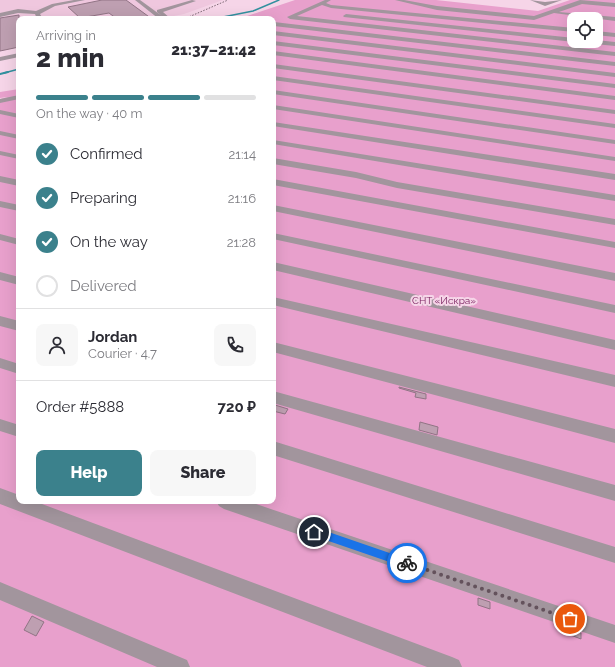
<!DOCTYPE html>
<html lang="en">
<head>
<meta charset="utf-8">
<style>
	body { margin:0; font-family:Raleway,sans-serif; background:#f7f7f7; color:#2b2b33; height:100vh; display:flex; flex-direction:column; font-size:15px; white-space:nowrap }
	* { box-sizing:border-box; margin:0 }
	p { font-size:13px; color:#7c7c81 }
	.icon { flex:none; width:22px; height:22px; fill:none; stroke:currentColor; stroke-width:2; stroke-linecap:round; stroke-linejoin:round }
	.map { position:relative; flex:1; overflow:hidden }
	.sheet { position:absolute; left:16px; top:16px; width:260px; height:488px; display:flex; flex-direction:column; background:#fff; border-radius:8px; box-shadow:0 4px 16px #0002 }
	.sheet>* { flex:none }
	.buttons { position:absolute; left:567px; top:12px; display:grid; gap:8px }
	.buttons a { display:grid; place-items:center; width:36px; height:36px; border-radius:8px; background:#fff; box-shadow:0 4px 16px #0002; font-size:20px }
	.pin { position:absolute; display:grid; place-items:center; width:34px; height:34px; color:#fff; margin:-17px; border:2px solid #fff; border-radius:50%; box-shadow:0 1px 4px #0007 }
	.courier { position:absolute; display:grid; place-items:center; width:40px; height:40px; margin:-20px; border:3px solid #1a73e8; border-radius:50%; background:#fff; color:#222; box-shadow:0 1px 5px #0007 }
	.headline em { font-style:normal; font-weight:800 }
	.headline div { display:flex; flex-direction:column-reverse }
	.headline { display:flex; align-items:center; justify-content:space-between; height:68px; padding:0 20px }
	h1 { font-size:26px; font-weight:800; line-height:30px }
	.bar { display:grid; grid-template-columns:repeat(4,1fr); gap:6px 4px; align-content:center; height:48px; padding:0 20px }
	.bar i { height:5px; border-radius:3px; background:#e1e1e2 }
	.bar .active { background:#3b818c }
	.bar p { grid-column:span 4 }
	.line { display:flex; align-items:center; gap:10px; padding:0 20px; border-top:1px solid #e1e1e2 }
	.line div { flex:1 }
	.round { display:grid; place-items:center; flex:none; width:42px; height:42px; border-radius:8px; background:#f7f7f7 }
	ol { padding:0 20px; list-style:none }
	li { display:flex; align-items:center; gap:12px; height:44px }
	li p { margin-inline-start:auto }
	li .icon { padding:4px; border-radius:50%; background:#3b818c; color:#fff; stroke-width:4 }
	li:last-child { color:#7c7c81 }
	li i { width:22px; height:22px; border:2px solid #e1e1e2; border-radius:50% }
	.primary-button { display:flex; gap:8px; margin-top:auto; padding:8px 20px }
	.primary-button a { flex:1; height:46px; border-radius:8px; background:#3b818c; color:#fff; font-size:16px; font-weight:800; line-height:46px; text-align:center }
	.primary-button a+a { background:#f7f7f7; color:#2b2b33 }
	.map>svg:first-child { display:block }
	.built { fill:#efc7de }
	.green { fill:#e8a0cc; fill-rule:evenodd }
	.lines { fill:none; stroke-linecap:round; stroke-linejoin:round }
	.stream-far1 { stroke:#32919f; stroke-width:1.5 }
	.stream { stroke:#32919f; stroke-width:2 }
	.building { fill:#be9fb1; stroke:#917485 }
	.path { stroke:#7a6672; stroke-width:1; stroke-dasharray:1.5 1.5; stroke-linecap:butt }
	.minor { fill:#a2959d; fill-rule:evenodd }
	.route { fill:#1a73e8 }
	.done { stroke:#64525c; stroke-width:4; stroke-dasharray:0 7.2 }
	.labels { text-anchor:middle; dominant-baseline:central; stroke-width:4; stroke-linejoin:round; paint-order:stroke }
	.park-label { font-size:10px; fill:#771d5c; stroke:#f6d5e8 }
</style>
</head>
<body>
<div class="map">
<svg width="615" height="667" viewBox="0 0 615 667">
	<rect width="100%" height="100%" fill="#f6d5e8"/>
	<path class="built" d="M0,0H223L184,14L158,19H19V47L0,51Z"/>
	<path class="green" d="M295,0H436L538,11L570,0H615V667H0V99L8,97L0,98V92L19,89V501H273V19H238ZM574,19H596V41H574Z"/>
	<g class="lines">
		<path class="stream-far1" d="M213,19L253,11L279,0
			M4,73L19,69"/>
		<path class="stream" d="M0,74L8,72"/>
	</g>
	<path class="building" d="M102,0H126L152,19H117L109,13L80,18L68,7Z
		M19,15V47L0,51V18Z
		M399,387L426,394V399L415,397L416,393L399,388Z
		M275,405L288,409L285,414L273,411Z
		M420,422L438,427L437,435L419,430Z
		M478,598L490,602V609L478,605Z
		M32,616L44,622L36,636L24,630Z
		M568,628L581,633V639L568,634Z"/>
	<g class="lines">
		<path class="path" d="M184,19L228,0"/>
		<path class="minor" d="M74,0H85L55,6L40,14L43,19H37L35,14L18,13L0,17V13L18,9L36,11L52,4Z
			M135,0H140L162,16L157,12V10L192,0L196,1L163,12L171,19H159Z
			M325,0H331L326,3L331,5L574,28V32L331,8L322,5L297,16L615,52V56L290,19L287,17Z
			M395,0H404L437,6L534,16L580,0L615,3V7L582,4L559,12L615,17V21L554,13L534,20L437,10Z
			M530,0L545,2L562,0L545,6Z
			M346,14L574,38V41H576L574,42L344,17L343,16Z
			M109,17L113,18L114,19H106Z
			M274,22L615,62V66L274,26Z
			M273,31L615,73V77L273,35Z
			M596,31L615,33V37L596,35Z
			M596,40L615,42V46L585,43L582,41Z
			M273,41L615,84V88L273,45Z
			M273,51L615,96V100L273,55Z
			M19,53V57L0,61V57Z
			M273,64L615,110V114L273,68Z
			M273,76L615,124V128L273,80Z
			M273,90L615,140V144L273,94Z
			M19,95V99L0,103V99Z
			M273,105L615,157V161L273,109Z
			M0,110L19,114V118L0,114Z
			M273,122L615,174V180L273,126Z
			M0,131L19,135V139L0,135Z
			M273,140L615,195V201L273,144Z
			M0,151L19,155V159L0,155Z
			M273,158L356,172L397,182L615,219V225L397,188L356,178L273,164Z
			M0,176L19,180V186L0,182Z
			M273,179L615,242V248L273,185Z
			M0,201L19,205V211L0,207Z
			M273,205L615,273V281L273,211Z
			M273,233L615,305V313L273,239Z
			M0,234L19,239V245L0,240Z
			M273,262L615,340V350L273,270Z
			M0,272L19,277V285L0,280Z
			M273,297L615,375V387L273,305Z
			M0,316L19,321V331L0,326Z
			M273,342L615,429V443L273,352Z
			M0,358L19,364V374L0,368Z
			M273,391L615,485V501L273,403Z
			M0,419L19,425V437L0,431Z
			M273,441L615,547V563L273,455Z
			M0,488L19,495V501H34L452,657L459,660L462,667H427L0,504Z
			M216,501H247L615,625V643L224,509L219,506Z
			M0,582L187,660L190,667H157L0,600Z"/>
	</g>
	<path class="route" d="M314,527L407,559L410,560L411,563L410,566L407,568L314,536L311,535L310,532L311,529Z"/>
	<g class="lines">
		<path class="done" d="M407,563L570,619"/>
	</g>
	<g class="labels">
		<g class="park-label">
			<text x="444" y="300">СНТ «Искра»</text>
		</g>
	</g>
</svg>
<div class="buttons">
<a><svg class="icon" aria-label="locate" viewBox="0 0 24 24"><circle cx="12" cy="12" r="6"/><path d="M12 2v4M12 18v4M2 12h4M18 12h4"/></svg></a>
</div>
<div class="pin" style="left:570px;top:619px;background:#ea580c"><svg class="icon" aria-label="bag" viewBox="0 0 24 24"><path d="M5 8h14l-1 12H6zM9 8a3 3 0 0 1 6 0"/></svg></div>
<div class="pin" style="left:314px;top:532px;background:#1f2937"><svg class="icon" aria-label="home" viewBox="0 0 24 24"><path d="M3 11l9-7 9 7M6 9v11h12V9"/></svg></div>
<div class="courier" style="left:407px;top:563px"><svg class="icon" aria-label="bike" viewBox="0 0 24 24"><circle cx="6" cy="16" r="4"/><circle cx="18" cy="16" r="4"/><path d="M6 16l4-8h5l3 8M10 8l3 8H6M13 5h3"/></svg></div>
<section class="sheet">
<div class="headline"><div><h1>2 min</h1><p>Arriving in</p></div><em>21:37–21:42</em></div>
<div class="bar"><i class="active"></i><i class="active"></i><i class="active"></i><i></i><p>On the way · 40 m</p></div>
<ol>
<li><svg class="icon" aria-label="check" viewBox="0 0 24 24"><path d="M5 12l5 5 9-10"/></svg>Confirmed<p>21:14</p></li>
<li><svg class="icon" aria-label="check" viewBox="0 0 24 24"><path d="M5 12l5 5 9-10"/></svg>Preparing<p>21:16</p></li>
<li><svg class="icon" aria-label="check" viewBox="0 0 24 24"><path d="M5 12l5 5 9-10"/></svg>On the way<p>21:28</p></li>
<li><i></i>Delivered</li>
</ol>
<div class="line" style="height:72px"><a class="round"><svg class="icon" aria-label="person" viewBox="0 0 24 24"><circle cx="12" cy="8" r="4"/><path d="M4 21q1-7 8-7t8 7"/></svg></a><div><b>Jordan</b><p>Courier · 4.7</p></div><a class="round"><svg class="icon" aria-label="phone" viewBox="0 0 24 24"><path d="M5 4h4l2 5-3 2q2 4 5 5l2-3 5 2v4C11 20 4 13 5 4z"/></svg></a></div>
<div class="line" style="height:52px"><div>Order #5888</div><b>720 ₽</b></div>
<div class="primary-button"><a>Help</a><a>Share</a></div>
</section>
</div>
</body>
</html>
